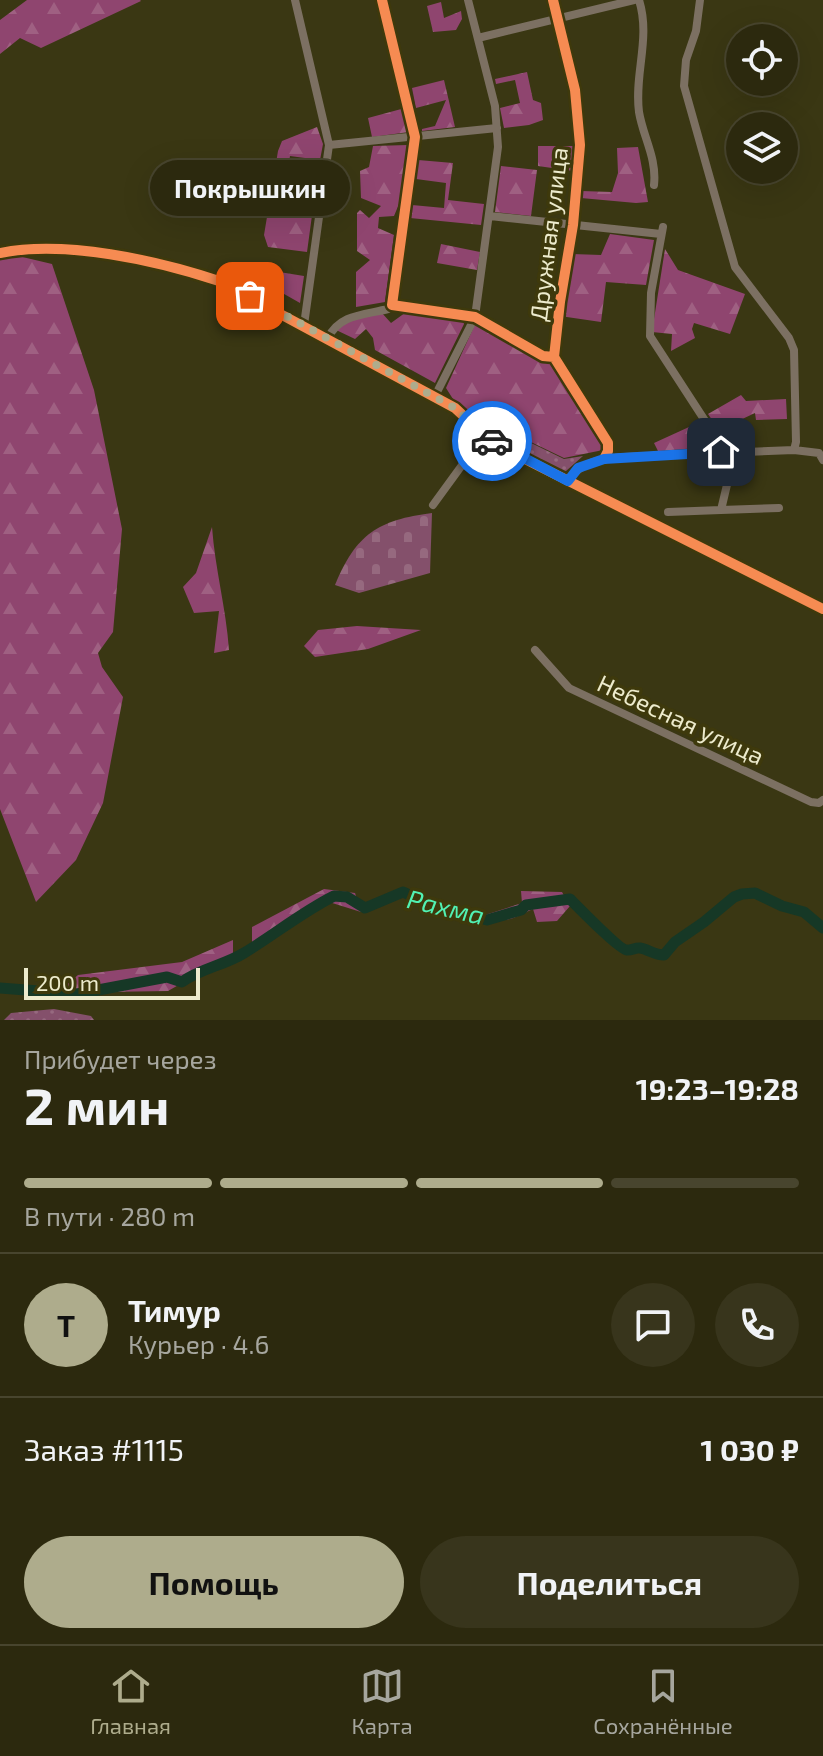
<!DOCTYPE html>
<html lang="ru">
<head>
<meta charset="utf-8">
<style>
	body { margin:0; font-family:"Exo 2",sans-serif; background:#38351c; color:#f1f3f6; height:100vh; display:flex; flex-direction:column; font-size:30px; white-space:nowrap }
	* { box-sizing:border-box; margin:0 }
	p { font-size:26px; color:#a6a69e }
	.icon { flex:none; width:44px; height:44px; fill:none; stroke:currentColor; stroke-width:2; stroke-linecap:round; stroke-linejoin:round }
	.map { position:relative; height:1020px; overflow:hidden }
	.details { display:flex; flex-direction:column; background:#2c290e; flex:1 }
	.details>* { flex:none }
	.buttons { position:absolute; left:726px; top:24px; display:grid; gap:16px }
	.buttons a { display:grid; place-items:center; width:72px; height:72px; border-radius:50%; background:#2c290e; box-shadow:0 8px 32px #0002,0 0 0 2px #48452e; font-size:40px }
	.scale { position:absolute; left:24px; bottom:20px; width:176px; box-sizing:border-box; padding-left:8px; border:4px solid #edebcd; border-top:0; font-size:22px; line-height:28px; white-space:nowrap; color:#edebcd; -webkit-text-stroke:6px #3e390c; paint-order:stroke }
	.pin { position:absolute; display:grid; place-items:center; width:68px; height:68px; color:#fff; margin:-34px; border-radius:16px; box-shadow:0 4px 12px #0006 }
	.courier { position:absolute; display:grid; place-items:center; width:80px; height:80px; margin:-40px; border:6px solid #1a73e8; border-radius:50%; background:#fff; color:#222; box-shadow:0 2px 10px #0007 }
	.bubble { position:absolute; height:56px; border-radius:28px; background:#2c290e; box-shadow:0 8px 32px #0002,0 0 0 2px #48452e; font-size:26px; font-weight:700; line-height:56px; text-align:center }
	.summary em { font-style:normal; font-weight:700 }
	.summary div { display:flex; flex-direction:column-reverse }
	.summary { display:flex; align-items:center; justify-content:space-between; height:136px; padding:0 24px }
	h1 { font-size:52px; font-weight:700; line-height:60px }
	.bar { display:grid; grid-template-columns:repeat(4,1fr); gap:12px 8px; align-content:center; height:96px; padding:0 24px }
	.bar i { height:10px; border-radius:6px; background:#48452e }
	.bar .current { background:#aeac8c }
	.bar p { grid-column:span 4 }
	.line { display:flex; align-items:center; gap:20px; padding:0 24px; border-top:2px solid #48452e }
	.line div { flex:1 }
	.round { display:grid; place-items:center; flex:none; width:84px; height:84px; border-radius:42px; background:#38351c }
	.action { display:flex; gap:16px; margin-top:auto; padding:16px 24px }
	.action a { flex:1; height:92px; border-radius:48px; background:#aeac8c; color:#111; font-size:32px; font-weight:700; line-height:92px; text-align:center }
	.action a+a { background:#38351c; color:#f1f3f6 }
	.menu { display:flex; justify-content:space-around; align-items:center; height:112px; border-top:2px solid #48452e; background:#2c290e; font-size:22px; color:#a6a69e }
	.menu a { display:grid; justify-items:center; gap:4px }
	.menu .current { color:#aeac8c }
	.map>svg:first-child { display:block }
	.grass { fill:url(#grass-dots) }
	.forest { fill:url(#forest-firs) }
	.cemetery { fill:url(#cemetery-stones) }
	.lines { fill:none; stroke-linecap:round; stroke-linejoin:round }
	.river { stroke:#163826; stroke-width:11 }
	.minor { stroke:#7c7062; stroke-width:8 }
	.cycleway-casing { stroke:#3e390c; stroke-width:15 }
	.cycleway { stroke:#f68b52; stroke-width:10 }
	.done { stroke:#aeac8c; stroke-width:8; stroke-dasharray:0 14.4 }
	.route { stroke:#1a73e8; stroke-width:10 }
	.labels { text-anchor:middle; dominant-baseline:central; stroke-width:7; stroke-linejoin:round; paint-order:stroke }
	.street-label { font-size:24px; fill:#edebcd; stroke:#3e390c }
	.water-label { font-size:26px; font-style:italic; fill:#51f2b4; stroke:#3e390c }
</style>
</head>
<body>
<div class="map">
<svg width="823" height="1020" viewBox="0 0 823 1020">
	<defs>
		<pattern id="grass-dots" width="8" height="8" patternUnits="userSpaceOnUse" patternTransform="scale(2)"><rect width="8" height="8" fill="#84506b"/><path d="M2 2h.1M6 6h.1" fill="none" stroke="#96697f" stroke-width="1.8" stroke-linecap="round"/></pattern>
		<pattern id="forest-firs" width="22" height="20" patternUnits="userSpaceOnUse" patternTransform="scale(2)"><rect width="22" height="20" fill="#8f456f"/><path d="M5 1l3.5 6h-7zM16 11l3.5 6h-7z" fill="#9f6082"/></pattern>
		<pattern id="cemetery-stones" width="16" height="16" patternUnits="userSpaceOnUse" patternTransform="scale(2)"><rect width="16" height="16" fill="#84506b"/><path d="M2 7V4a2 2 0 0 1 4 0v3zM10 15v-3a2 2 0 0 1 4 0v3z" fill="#96697f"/></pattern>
	</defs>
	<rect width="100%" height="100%" fill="#3a3713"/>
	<path class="grass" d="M463,410L564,459L583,456L566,471C535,472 486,431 463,410Z
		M54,1009L91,1016L94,1020H4L11,1013Z"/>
	<path class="forest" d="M27,0H140L141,1L41,48L20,38L0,54V20Z
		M441,2L444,18L461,11L462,19L456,30L433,32L427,6Z
		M527,72L533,100L541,103L543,120L529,125L504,128L500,108L520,103L515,80L496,84L495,79Z
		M444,80L455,127L422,131V129L435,126L446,100L416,108L412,88Z
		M405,108L409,132L372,137L368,118Z
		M317,127L323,144L320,160L290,156L286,179L316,186L307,252L268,247L264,235L278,151L282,141Z
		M408,145L399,204L394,216L379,217L378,228L394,235L385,302L356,307V272L370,260L357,251V213L360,210L369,218L381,206L361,198L360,171L369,167L373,146Z
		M538,146H574L573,171L538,166Z
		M638,147L648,202L636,203L581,198V191L612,192L618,173L617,148Z
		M418,160L453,163L448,200L484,204L481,225L410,218L412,205L444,208L446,183L416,179Z
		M501,166L537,170L531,216L495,212Z
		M610,234L654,240L646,285L606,282L601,322L560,316L572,254L601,255Z
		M441,244L480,252L477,270L437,263Z
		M665,249L678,270L745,294L730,334L694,323L692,329L695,338L671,351L672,334L652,332Z
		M14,255L52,264L94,390L122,529L113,632L98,653L102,667L123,697L103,803L76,860L36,902L0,809V257Z
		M273,271L304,276L300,303L270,286Z
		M409,310L462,317L464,324L435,383L375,350L373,338L366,329L355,339L334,329L343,321L381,312L391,323Z
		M477,320L554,366L601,439L603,450L564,458L458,407L446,388Z
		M741,395L746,401L786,399L787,419L756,420L755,413L719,430L708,414Z
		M700,422L711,447L658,451L654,443Z
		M212,527C215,569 226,608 229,650L214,653L219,611L194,613L183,587L196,573Z
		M357,626L421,630L368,649L315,657L304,646L318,630Z
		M324,889L355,893L361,912L329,902L252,951V927Z
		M521,891L562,892L570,906L557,921L537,922L533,909C513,918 506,925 485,915L522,903Z
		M233,940V954L168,991L104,992L88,999L56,994L78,975L182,962Z"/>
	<path class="cemetery" d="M432,513L430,573L359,593L335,585C356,534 378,520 432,513Z"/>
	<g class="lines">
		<path class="river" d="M0,988L77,994L167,977L182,982C199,969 225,965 244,953C274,935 302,912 334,896L347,897L365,908L403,892L443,910L487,920L521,910L526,905L570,899C578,907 620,950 627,950C630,951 637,947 640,948C648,949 654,955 664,955L675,942L704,922L734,897L742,894L755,893L782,906L804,912L823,928"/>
		<path class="minor" d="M295,0L329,145L304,325
			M382,0L415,137L392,305L475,317L543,356L554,357
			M553,0L575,90L580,145L573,225L560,302L554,357L608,443V451L604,459
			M639,0C651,38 634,74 639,112C643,137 657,158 654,185
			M700,0L696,31L686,60L684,86L735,267L789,338L794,350L796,442L794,450
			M478,38L634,0
			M329,145L497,128
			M490,216L661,234
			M663,227L651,293L650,336L713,433L721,452
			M0,253C65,240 156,260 219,281L455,408L484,435L505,449L823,609
			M328,338C340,314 364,315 388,309L392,305
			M435,396L475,317L498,147L495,106L468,0
			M568,481C580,461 603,459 624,457L794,450L819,453L823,460
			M433,505L484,435
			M721,510L779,508
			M668,512L721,510L735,451
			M535,650L569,688L811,802L819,803L823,800"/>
		<g class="cycleway-casing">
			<path id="cycleway" d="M382,0L415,137L392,305L475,317L543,356L554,357
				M553,0L575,90L580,145L573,225L560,302L554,357L608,443V451L604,459
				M0,253C65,240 156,260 219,281L455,408L484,435L505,449L823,609"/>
		</g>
		<use href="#cycleway" class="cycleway"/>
	</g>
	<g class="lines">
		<path class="done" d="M250,296L455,408L492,441"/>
		<path class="route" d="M492,441L568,481L578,468L604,459L721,452"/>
	</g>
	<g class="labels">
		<g class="street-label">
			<text transform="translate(548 234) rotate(-83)">Дружная улица</text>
			<text transform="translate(681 719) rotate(25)">Небесная улица</text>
		</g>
		<g class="water-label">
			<text transform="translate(446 906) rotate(13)">Рахма</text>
		</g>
	</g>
</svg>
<div class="buttons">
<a><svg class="icon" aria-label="locate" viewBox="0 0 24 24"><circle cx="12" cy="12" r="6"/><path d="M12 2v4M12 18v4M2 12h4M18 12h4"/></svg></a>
<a><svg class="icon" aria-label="layers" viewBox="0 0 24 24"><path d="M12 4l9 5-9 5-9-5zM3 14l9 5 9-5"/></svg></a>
</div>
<div class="scale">200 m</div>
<div class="pin" style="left:250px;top:296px;background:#ea580c"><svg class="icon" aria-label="bag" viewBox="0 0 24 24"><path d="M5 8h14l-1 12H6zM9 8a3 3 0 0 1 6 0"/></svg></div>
<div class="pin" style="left:721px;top:452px;background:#1f2937"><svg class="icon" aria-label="home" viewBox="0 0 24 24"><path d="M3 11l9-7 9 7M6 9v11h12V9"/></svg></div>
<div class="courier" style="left:492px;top:441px"><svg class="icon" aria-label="car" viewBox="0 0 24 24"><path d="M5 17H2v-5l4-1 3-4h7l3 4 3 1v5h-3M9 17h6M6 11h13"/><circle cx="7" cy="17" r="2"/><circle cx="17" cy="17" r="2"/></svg></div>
<div class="bubble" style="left:150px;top:160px;width:200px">Покрышкин</div>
</div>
<section class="details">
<div class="summary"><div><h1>2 мин</h1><p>Прибудет через</p></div><em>19:23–19:28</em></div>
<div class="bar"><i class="current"></i><i class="current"></i><i class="current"></i><i></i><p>В пути · 280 m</p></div>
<div class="line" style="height:144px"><b class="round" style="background:#aeac8c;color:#111">Т</b><div><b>Тимур</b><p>Курьер · 4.6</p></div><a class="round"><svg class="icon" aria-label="chat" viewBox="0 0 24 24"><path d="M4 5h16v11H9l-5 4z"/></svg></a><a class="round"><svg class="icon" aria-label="phone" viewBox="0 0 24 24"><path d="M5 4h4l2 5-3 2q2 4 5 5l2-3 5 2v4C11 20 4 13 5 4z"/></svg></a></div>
<div class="line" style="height:104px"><div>Заказ #1115</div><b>1 030 ₽</b></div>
<div class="action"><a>Помощь</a><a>Поделиться</a></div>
</section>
<nav class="menu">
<a class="current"><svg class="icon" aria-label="home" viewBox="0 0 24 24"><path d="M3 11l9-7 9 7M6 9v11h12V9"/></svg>Главная</a>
<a><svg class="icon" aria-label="map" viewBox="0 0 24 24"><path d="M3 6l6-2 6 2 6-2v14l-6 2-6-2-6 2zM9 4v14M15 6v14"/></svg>Карта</a>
<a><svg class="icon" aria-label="saved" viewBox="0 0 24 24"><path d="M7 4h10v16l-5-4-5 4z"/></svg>Сохранённые</a>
</nav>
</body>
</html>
